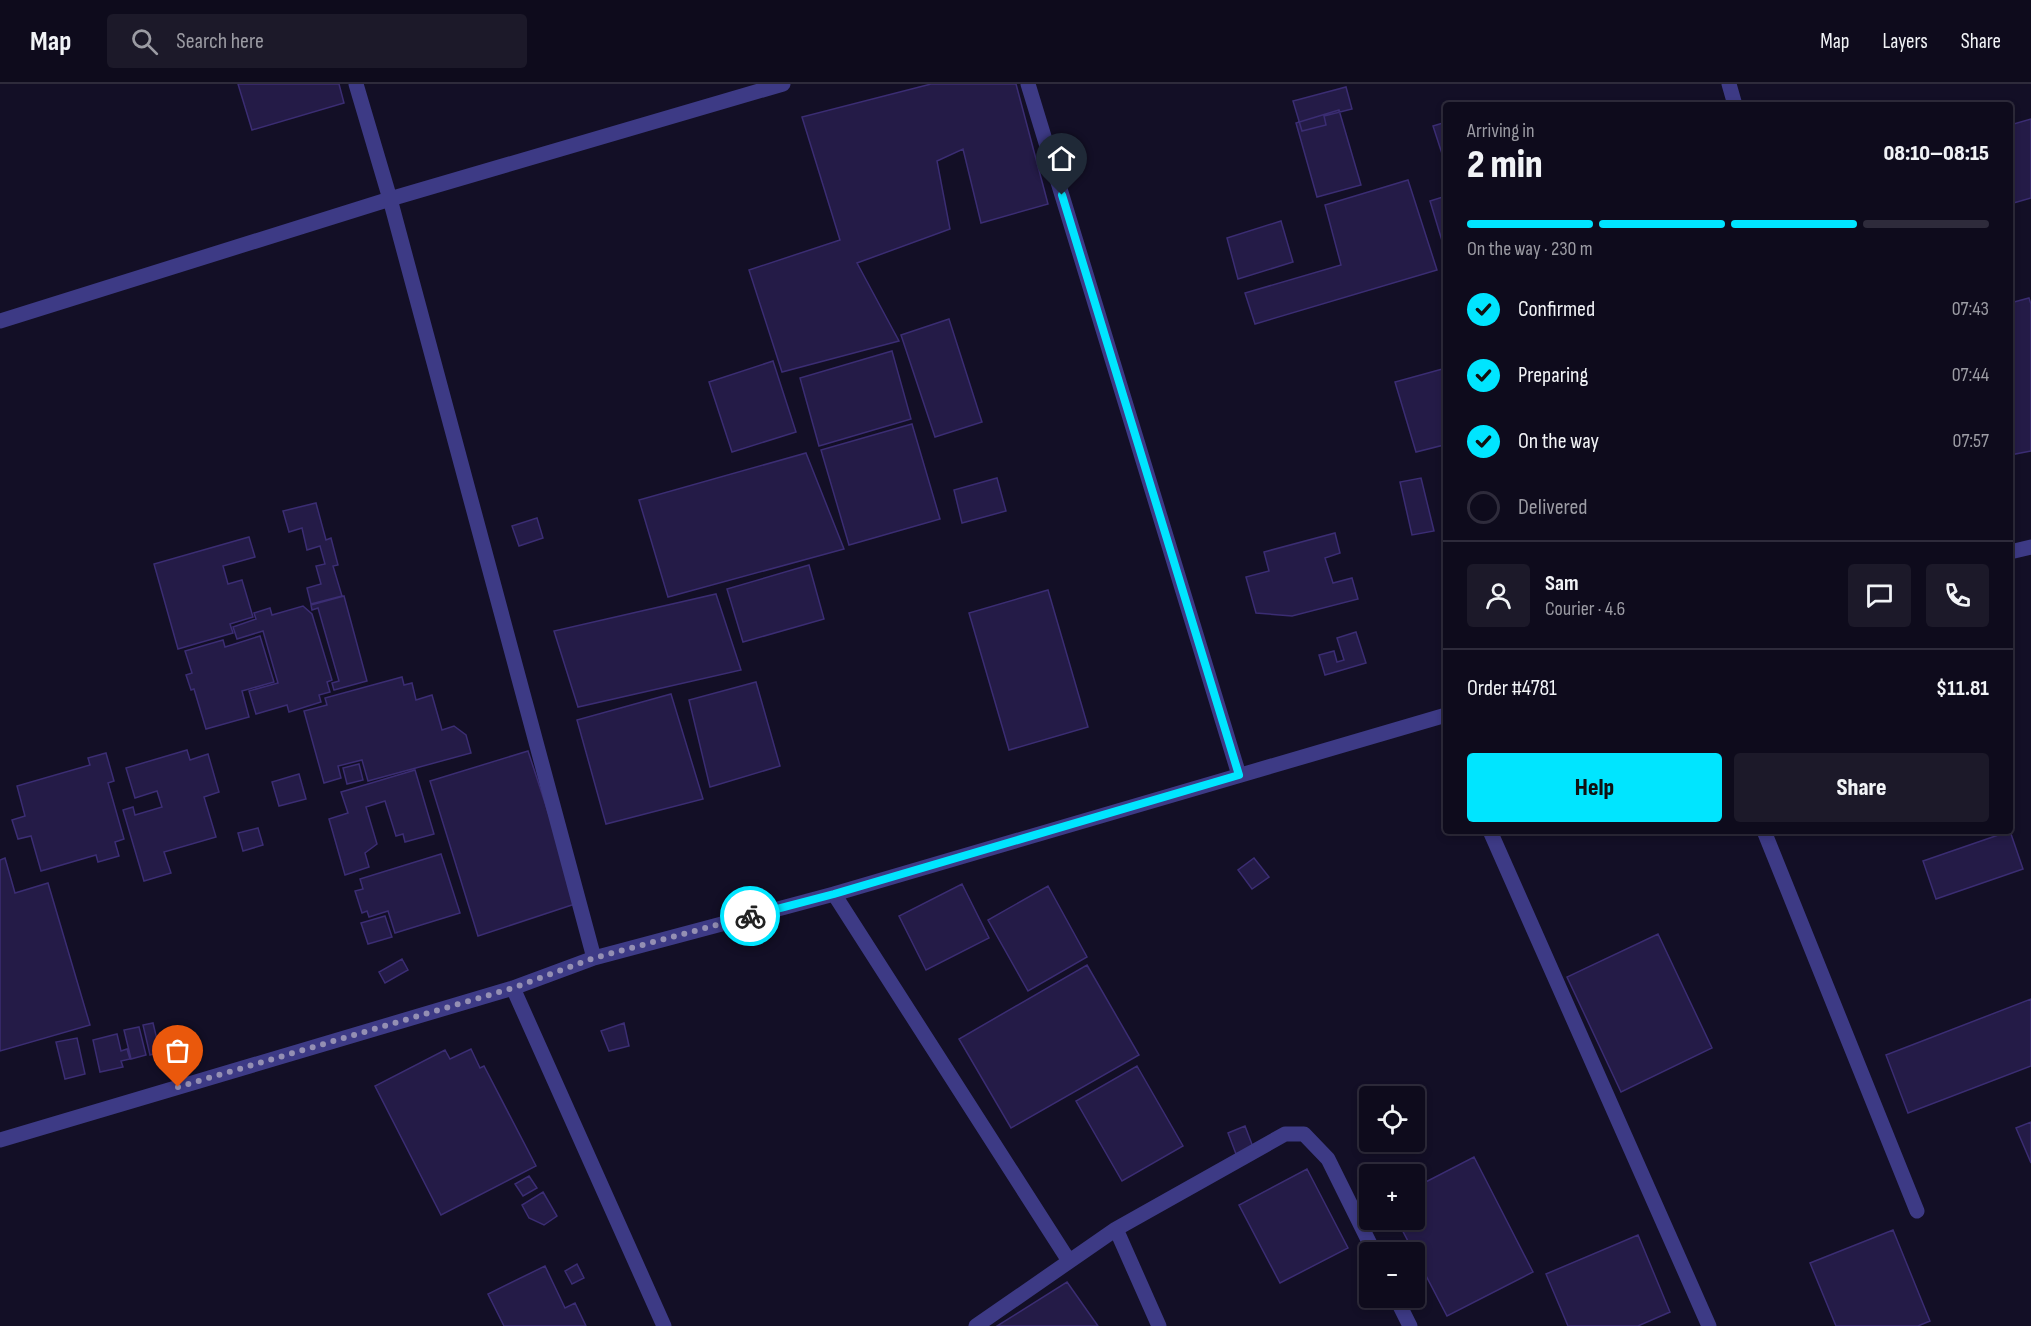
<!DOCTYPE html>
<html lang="en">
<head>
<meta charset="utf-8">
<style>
	body { margin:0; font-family:"Sofia Sans Condensed",sans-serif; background:#1c1929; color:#f1f3f6; height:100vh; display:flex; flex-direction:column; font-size:22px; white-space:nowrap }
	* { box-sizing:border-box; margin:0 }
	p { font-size:20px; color:#9b9ba3 }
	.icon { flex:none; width:33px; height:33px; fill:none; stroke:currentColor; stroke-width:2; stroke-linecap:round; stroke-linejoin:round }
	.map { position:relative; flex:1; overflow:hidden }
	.panel { position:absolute; left:1443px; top:18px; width:570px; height:732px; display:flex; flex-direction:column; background:#0e0b1c; border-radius:6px; box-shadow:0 3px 9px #0003,0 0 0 2px #2e2b3b }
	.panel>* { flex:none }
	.controls { position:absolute; left:1359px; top:1002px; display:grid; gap:12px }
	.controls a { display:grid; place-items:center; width:66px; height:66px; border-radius:6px; background:#0e0b1c; box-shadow:0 3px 9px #0003,0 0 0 2px #2e2b3b; font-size:30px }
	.pin { position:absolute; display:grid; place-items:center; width:51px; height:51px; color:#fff; margin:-62px -26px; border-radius:50% 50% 50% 0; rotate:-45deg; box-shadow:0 0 6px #0007 }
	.pin .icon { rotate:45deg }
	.courier { position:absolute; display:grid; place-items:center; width:60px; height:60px; margin:-30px; border:4px solid #00e5ff; border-radius:50%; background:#fff; color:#222; box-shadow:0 2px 8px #0007 }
	.summary em { font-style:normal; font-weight:800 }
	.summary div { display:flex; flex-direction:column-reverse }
	.summary { display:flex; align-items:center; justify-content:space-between; height:102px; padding:0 24px }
	h1 { font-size:39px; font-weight:800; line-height:45px }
	.bar { display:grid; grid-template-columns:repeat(4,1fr); gap:9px 6px; align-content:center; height:72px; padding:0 24px }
	.bar i { height:8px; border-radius:4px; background:#2e2b3b }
	.bar .current { background:#00e5ff }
	.bar p { grid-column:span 4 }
	.line { display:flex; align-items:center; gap:15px; padding:0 24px; border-top:2px solid #2e2b3b }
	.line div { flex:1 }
	.round { display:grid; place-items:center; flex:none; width:63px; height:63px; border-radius:6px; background:#1c1929 }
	ol { padding:0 24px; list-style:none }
	li { display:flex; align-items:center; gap:18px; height:66px }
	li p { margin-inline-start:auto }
	li .icon { padding:6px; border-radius:50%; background:#00e5ff; color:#111; stroke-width:4 }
	li:last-child { color:#9b9ba3 }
	li i { width:33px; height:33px; border:3px solid #2e2b3b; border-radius:50% }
	.cta { display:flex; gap:12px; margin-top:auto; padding:12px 24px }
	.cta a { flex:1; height:69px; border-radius:6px; background:#00e5ff; color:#111; font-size:24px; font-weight:800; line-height:69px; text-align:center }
	.cta a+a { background:#1c1929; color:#f1f3f6 }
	header { display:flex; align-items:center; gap:36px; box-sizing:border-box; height:84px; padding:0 30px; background:#0e0b1c; border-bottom:2px solid #2e2b3b }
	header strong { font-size:28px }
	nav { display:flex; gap:33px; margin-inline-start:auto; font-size:21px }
	.search { width:420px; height:54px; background:#1c1929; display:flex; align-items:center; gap:15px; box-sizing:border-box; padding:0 21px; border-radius:6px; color:#9b9ba3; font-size:22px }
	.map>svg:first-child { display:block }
	.building { fill:#241b47; stroke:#3b2d73; stroke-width:1.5 }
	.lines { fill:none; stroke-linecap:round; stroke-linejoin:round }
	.street { stroke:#3d3a85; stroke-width:15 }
	.done { stroke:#948fb3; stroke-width:6; stroke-dasharray:0 10.8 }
	.route { stroke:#00e5ff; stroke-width:8 }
</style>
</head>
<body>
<header>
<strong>Map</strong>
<div class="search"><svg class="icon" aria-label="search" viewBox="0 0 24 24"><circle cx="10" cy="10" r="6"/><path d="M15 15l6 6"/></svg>Search here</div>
<nav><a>Map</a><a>Layers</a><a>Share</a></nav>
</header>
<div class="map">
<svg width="2031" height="1242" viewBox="0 0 2031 1242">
	<rect width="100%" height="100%" fill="#130f26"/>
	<path class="building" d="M238,0H339L344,19L252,46Z
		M931,0H1016L1048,120L981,139L963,65L937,77L950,145L857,179L899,257L782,288L749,186L840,156L802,33Z
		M1346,3L1352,25L1324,32L1326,41L1302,47L1293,17Z
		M1339,26L1361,101L1317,113L1296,39Z
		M2031,35V114L2010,120V41Z
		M1446,38V82L1433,42Z
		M1408,96L1437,186L1255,240L1245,209L1341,181L1325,121Z
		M1446,112V170L1430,117Z
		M1281,137L1293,178L1238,195L1227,154Z
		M2029,214L2031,220V367L2010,371V219Z
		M949,235L982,338L935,353L901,251Z
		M892,267L911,335L819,362L800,294Z
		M773,277L796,348L732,368L709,298Z
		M1446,284V369L1444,361L1416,368L1395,298Z
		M912,340L940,435L849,461L821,366Z
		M806,369L844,465L668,513L639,416Z
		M997,394L1006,427L962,439L954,406Z
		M1421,394L1434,447L1412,451L1400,398Z
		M316,419L326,456L331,454L338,481L333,482L342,512L311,520L307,504L321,500L316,482L325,480L320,462L307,466L302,444L289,448L283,427Z
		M537,434L543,454L519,462L512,442Z
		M1335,449L1340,469L1325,474L1333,499L1352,494L1358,515L1292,532L1256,529L1246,493L1269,487L1264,468Z
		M249,453L255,473L223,482L228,500L242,496L253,533L230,540L233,549L178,565L154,480Z
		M809,481L824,535L743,558L727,505Z
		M1048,506L1088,643L1009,666L969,529Z
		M716,510L741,586L578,623L554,547Z
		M344,512L367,597L334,606L332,599L339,597L318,524L312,526L311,521Z
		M303,522L312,530L332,596L327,598L330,608L319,611L321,618L289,628L287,621L256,630L249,607L278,599L263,547L237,555L233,543L256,535L254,529L270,524L272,531Z
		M1356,548L1366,579L1325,591L1319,571L1334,567L1337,578L1344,576L1337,554Z
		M260,552L274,598L242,607L249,633L206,645L194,605L191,606L186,591L192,589L185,567L223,556L225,563Z
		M402,593L404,601L412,599L416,616L432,611L442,646L454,642L466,651L471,669L368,697L362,676L338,682L341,694L324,699L304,627L327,621L325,614Z
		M756,598L780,682L710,703L689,616Z
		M671,610L703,715L606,740L577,636Z
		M187,666L190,676L208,670L219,708L204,713L216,753L164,768L171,789L144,797L123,726L133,723L135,731L162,723L157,707L135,714L126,684Z
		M528,667L578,819L478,852L430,697Z
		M106,669L114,697L108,699L124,755L115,758L119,772L98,778L96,771L41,787L31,752L18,755L12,736L25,732L17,702L90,681L88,674Z
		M359,680L363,696L347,700L343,684Z
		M415,686L434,750L405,758L403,750L396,752L385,717L366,723L377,760L365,769L369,783L345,791L329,735L348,729L341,708Z
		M299,690L306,715L279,722L272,698Z
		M258,744L263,761L243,767L238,749Z
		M2010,747L2023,785L1936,815L1923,777Z
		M441,770L460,829L395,849L388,827L369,833L367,827L362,829L355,807L363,805L360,795Z
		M5,774L15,809L48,799L90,941L0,967V776Z
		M1254,774L1269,793L1252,805L1238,786Z
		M962,800L989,854L926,886L899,832Z
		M1048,802L1087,873L1028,907L988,836Z
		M385,832L392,853L368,860L361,839Z
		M1658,850L1712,964L1621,1008L1567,893Z
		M402,875L408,886L385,899L379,888Z
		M1087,881L1139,971L1011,1044L959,955Z
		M2031,915V982L1908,1029L1886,971Z
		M153,939L160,968L150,971L143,941Z
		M624,939L629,962L609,967L601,947Z
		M139,943L146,971L131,975L124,946Z
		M117,950L121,967L127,965L130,975L121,977L123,983L100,988L93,956Z
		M77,954L85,990L65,995L56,958Z
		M471,965L480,984L484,982L536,1082L441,1131L375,1002L445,966L450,975Z
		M1137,982L1183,1062L1122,1097L1076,1017Z
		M2031,1038V1079L2016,1044Z
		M1245,1042L1253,1063L1236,1070L1228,1049Z
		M1474,1073L1533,1188L1447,1232L1397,1136H1414V1104Z
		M1307,1085L1348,1164L1280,1199L1239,1121Z
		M529,1092L537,1104L523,1112L515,1100Z
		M543,1108L557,1132L544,1141L529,1134L522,1121Z
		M1893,1146L1930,1237L1918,1242H1836L1810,1179Z
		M1638,1151L1670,1228L1638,1242H1568L1546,1190Z
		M577,1180L584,1194L572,1200L565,1187Z
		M545,1182L565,1224L575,1219L586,1242H504L488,1210Z
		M1067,1198L1098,1242H997Z"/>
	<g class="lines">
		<path class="street" d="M356,0L390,115L594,874
			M1028,0L1239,691
			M1729,0L1735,21
			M0,237L390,115L783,0
			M2010,468L2031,463
			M1490,747L1709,1242
			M1764,747L1917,1127
			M834,810L1069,1177
			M513,904L664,1242
			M0,1056L513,904L594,874L834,810L1446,631
			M1116,1145L1159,1242
			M1396,1214L1410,1242
			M976,1242L1116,1145L1285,1050H1304L1328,1075L1374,1168"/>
	</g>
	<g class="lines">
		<path class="done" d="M178,1003L513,904L594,874L750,832"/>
		<path class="route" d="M750,832L834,810L1239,691L1062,111"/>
	</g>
</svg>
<div class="controls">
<a><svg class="icon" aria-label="locate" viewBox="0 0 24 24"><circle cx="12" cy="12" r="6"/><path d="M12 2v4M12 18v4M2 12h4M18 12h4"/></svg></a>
<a>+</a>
<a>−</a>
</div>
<div class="pin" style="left:178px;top:1003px;background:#ea580c"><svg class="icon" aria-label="bag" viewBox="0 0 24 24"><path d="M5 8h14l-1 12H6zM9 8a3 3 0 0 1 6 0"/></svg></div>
<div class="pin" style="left:1062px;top:111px;background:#1f2937"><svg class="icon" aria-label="home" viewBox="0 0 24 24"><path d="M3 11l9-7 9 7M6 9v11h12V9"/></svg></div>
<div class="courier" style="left:750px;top:832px"><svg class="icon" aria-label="bike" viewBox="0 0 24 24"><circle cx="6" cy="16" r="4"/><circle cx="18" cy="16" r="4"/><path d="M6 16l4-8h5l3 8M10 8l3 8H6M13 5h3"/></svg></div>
<section class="panel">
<div class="summary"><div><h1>2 min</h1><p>Arriving in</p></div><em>08:10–08:15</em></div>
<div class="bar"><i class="current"></i><i class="current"></i><i class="current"></i><i></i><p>On the way · 230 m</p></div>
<ol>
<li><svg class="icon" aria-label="check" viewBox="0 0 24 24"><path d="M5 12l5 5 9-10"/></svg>Confirmed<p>07:43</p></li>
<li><svg class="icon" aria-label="check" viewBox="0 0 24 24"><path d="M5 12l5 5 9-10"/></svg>Preparing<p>07:44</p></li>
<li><svg class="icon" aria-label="check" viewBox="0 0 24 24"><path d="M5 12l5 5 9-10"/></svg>On the way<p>07:57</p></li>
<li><i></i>Delivered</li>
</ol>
<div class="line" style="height:108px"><a class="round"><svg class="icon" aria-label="person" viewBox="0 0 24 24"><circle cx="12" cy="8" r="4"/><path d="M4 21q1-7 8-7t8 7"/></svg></a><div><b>Sam</b><p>Courier · 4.6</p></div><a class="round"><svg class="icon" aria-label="chat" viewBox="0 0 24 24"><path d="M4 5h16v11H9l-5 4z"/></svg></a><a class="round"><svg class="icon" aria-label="phone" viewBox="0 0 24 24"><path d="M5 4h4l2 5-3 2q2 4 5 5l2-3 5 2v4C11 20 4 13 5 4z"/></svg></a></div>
<div class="line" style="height:78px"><div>Order #4781</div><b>$11.81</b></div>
<div class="cta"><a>Help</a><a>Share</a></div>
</section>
</div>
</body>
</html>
